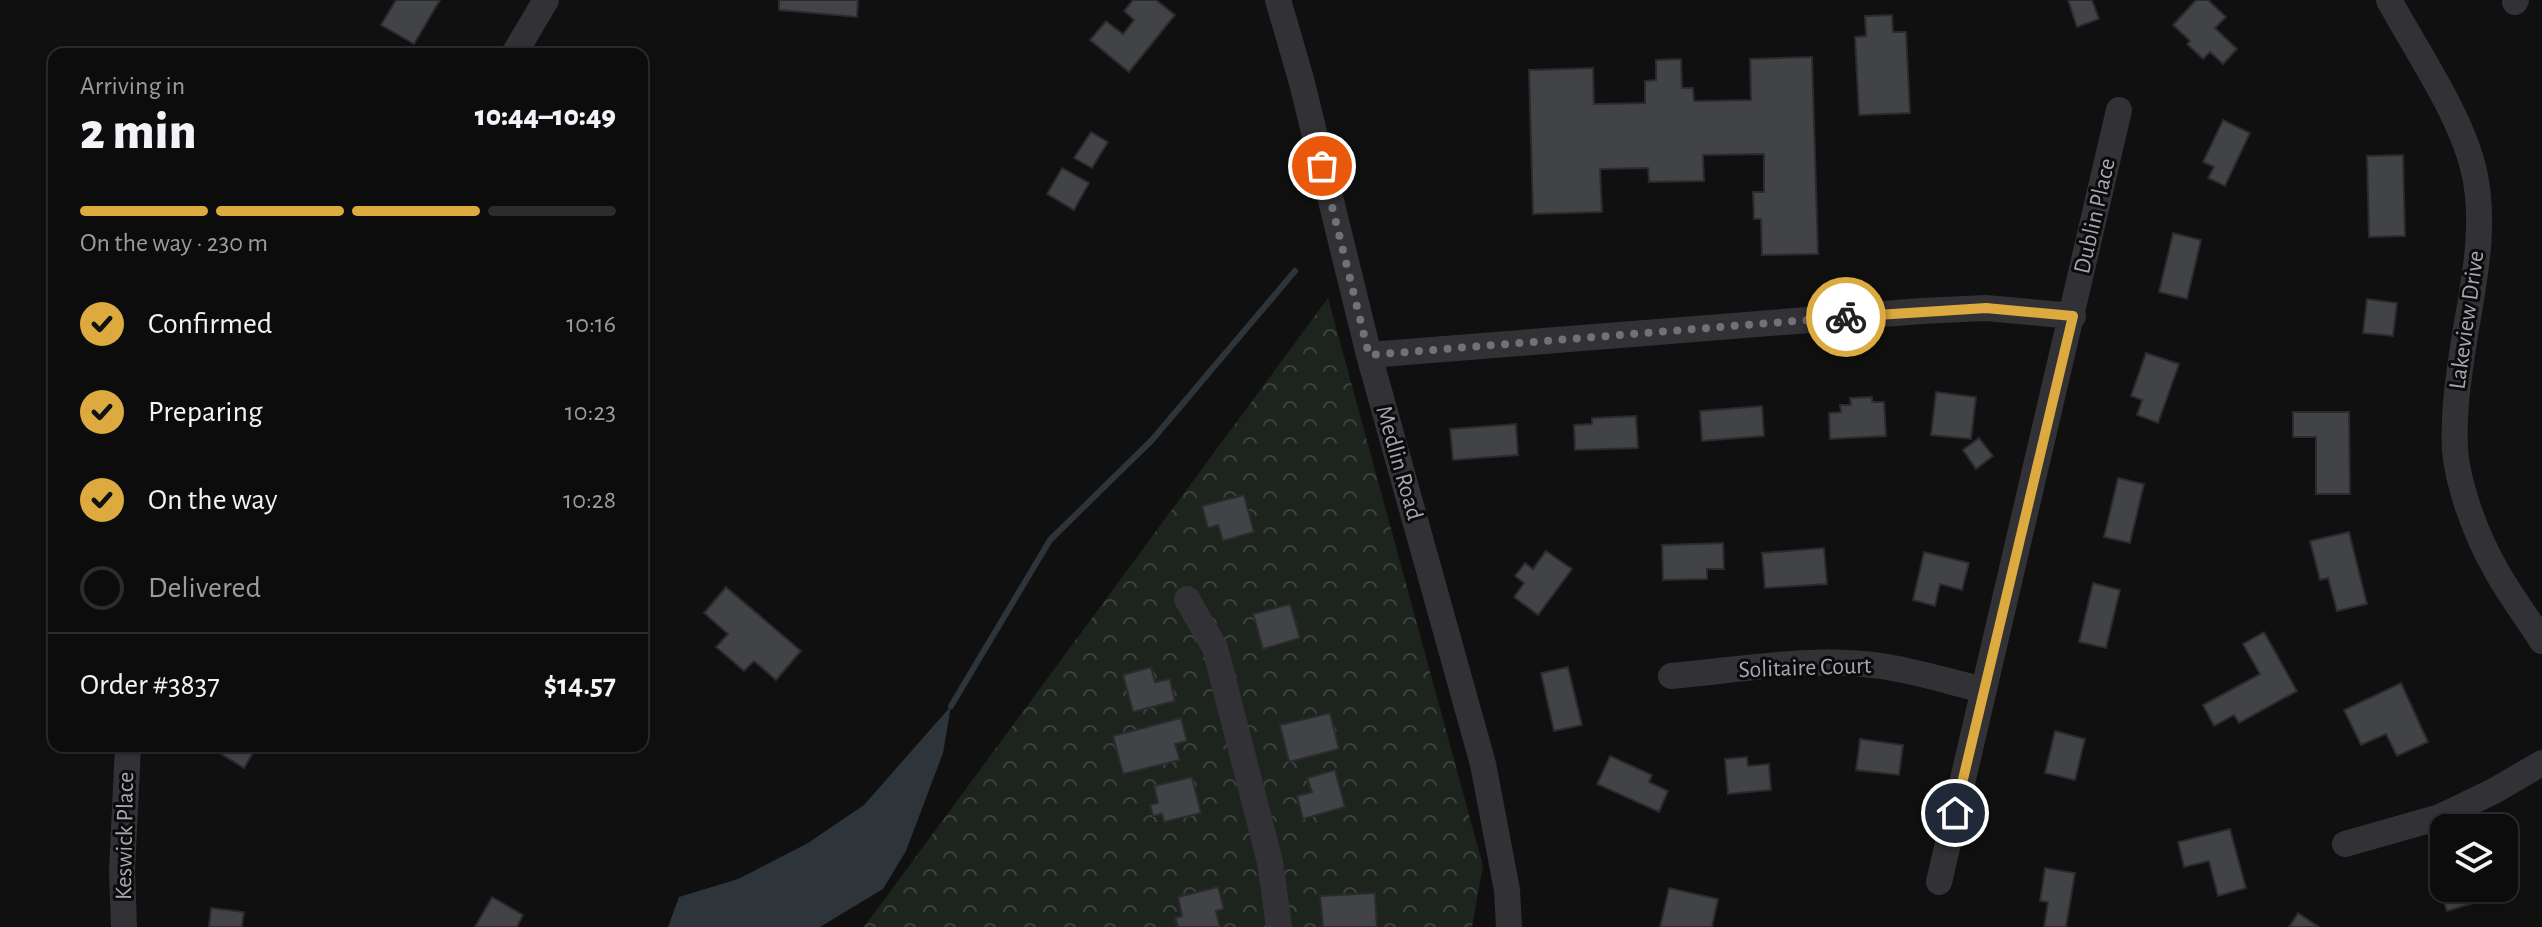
<!DOCTYPE html>
<html lang="en">
<head>
<meta charset="utf-8">
<style>
	body { margin:0; font-family:"Alegreya Sans",sans-serif; background:#151516; color:#f1f3f6; height:100vh; display:flex; flex-direction:column; font-size:30px; white-space:nowrap }
	* { box-sizing:border-box; margin:0 }
	p { font-size:26px; color:#9a9b9d }
	.icon { flex:none; width:44px; height:44px; fill:none; stroke:currentColor; stroke-width:2; stroke-linecap:round; stroke-linejoin:round }
	.map { position:relative; flex:1; overflow:hidden }
	.details { position:absolute; left:48px; top:48px; width:600px; height:704px; display:flex; flex-direction:column; background:#0c0c0d; border-radius:16px; box-shadow:0 2px 6px #0004,0 0 0 2px #2c2c2e }
	.details>* { flex:none }
	.buttons { position:absolute; left:2430px; top:814px; display:grid; gap:16px }
	.buttons a { display:grid; place-items:center; width:88px; height:88px; border-radius:16px; background:#0c0c0d; box-shadow:0 2px 6px #0004,0 0 0 2px #2c2c2e; font-size:40px }
	.pin { position:absolute; display:grid; place-items:center; width:68px; height:68px; color:#fff; margin:-34px; border:4px solid #fff; border-radius:50%; box-shadow:0 2px 8px #0007 }
	.courier { position:absolute; display:grid; place-items:center; width:80px; height:80px; margin:-40px; border:6px solid #dcaa3e; border-radius:50%; background:#fff; color:#222; box-shadow:0 2px 10px #0007 }
	.summary em { font-style:normal; font-weight:800 }
	.summary div { display:flex; flex-direction:column-reverse }
	.summary { display:flex; align-items:center; justify-content:space-between; height:136px; padding:0 32px }
	h1 { font-size:52px; font-weight:800; line-height:60px }
	.bar { display:grid; grid-template-columns:repeat(4,1fr); gap:12px 8px; align-content:center; height:96px; padding:0 32px }
	.bar i { height:10px; border-radius:6px; background:#2c2c2e }
	.bar .current { background:#dcaa3e }
	.bar p { grid-column:span 4 }
	.line { display:flex; align-items:center; gap:20px; padding:0 32px; border-top:2px solid #2c2c2e }
	.line div { flex:1 }
	ol { padding:0 32px; list-style:none }
	li { display:flex; align-items:center; gap:24px; height:88px }
	li p { margin-inline-start:auto }
	li .icon { padding:8px; border-radius:50%; background:#dcaa3e; color:#111; stroke-width:4 }
	li:last-child { color:#9a9b9d }
	li i { width:44px; height:44px; border:4px solid #2c2c2e; border-radius:50% }
	.map>svg:first-child { display:block }
	.forest { fill:url(#forest-crowns) }
	.water { fill:#2d343a }
	.lines { fill:none; stroke-linecap:round; stroke-linejoin:round }
	.stream { stroke:#2d343a; stroke-width:6 }
	.building { fill:#424347; stroke:#2b2a2d; stroke-width:2 }
	.minor { stroke:#323236; stroke-width:26 }
	.done { stroke:#707279; stroke-width:8; stroke-dasharray:0 14.4 }
	.route { stroke:#dcaa3e; stroke-width:10 }
	.labels { text-anchor:middle; dominant-baseline:central; stroke-width:6; stroke-linejoin:round; paint-order:stroke }
	.street-label { font-size:24px; fill:#a3a7b1; stroke:#0b0b0c }
</style>
</head>
<body>
<div class="map">
<svg width="2542" height="927" viewBox="0 0 2542 927">
	<defs>
		<pattern id="forest-crowns" width="20" height="18" patternUnits="userSpaceOnUse" patternTransform="scale(2)"><rect width="20" height="18" fill="#1d241e"/><path d="M2 6a3 3 0 1 1 6 0M12 15a3 3 0 1 1 6 0" fill="none" stroke="#3b413c"/></pattern>
	</defs>
	<rect width="100%" height="100%" fill="#101011"/>
	<path class="forest" d="M1328,298L1483,866L1472,927H864Z"/>
	<path class="water" d="M951,706L943,753L906,851L883,889L820,927H668L679,897L738,879L808,843L864,805Z"/>
	<g class="lines">
		<path class="stream" d="M951,706L1050,540L1152,440L1295,271"/>
	</g>
	<path class="building" d="M396,0H440L414,44L381,25Z
		M779,0H858L857,17L779,10Z
		M1133,0H1156L1175,15L1129,72L1090,40L1106,21L1123,34L1134,20L1124,11Z
		M2068,0H2092L2099,19L2077,27Z
		M2196,0H2208L2226,17L2215,28L2237,49L2223,64L2210,52L2203,59L2187,44L2190,41L2173,25Z
		M1892,15L1893,32H1906L1910,113L1859,115L1855,37L1866,36L1865,16Z
		M1812,57L1818,254L1762,255L1761,219H1754L1753,192H1764V154L1703,155L1704,181L1649,182L1648,168L1600,169L1602,212L1533,214L1529,70L1593,68L1594,104L1645,103V81L1656,80V60L1681,59L1682,88H1693L1694,101L1751,100L1750,59Z
		M2223,120L2250,133L2225,186L2208,178L2214,167L2203,162Z
		M1091,132L1108,142L1092,168L1074,158Z
		M2403,155L2405,236L2369,237L2367,156Z
		M1062,168L1089,183L1074,210L1047,194Z
		M2173,233L2201,240L2187,299L2159,292Z
		M2367,299L2397,303L2393,336L2363,333Z
		M2146,353L2179,364L2158,423L2137,415L2142,400L2131,396Z
		M1936,392L1976,397L1971,439L1931,435Z
		M1872,397V402H1884L1886,436L1830,439L1829,413L1841,412L1840,405H1851L1850,398Z
		M1762,406L1764,436L1702,441L1700,411Z
		M2293,412H2349L2350,494H2316V437H2293Z
		M1636,416L1638,448L1575,450L1574,425L1592,424V418Z
		M1516,424L1518,455L1453,460L1450,429Z
		M1979,438L1993,456L1976,469L1963,450Z
		M2118,478L2144,484L2130,543L2104,537Z
		M1244,495L1254,532L1223,541L1218,525L1208,528L1202,506Z
		M2349,532L2367,604L2337,611L2328,578L2320,580L2310,541Z
		M1723,543L1724,569H1707V579L1663,580L1662,545Z
		M1824,548L1827,584L1765,588L1762,553Z
		M1546,551L1572,569L1538,615L1514,597L1524,583L1515,576L1525,563L1533,569Z
		M1924,552L1969,563L1962,590L1940,584L1935,606L1913,600Z
		M2093,583L2120,590L2106,648L2079,642Z
		M726,587L801,651L776,680L754,661L744,671L716,647L728,634L704,613Z
		M1290,604L1300,638L1263,649L1253,614Z
		M2264,632L2297,691L2239,723L2234,715L2214,726L2203,705L2260,674L2243,644Z
		M1151,667L1155,682L1170,679L1175,701L1133,712L1123,675Z
		M1568,667L1582,725L1554,731L1541,673Z
		M2401,683L2428,742L2397,756L2386,734L2361,745L2344,710Z
		M1330,713L1339,749L1289,762L1280,725Z
		M1181,718L1187,741L1175,744L1180,760L1123,774L1113,736Z
		M2055,731L2085,739L2075,780L2045,773Z
		M1860,739L1903,745L1899,775L1856,770Z
		M208,746H257L244,768Z
		M1610,756L1652,775L1649,782L1668,791L1659,812L1597,784Z
		M1747,757L1748,766L1769,764L1771,790L1728,794L1725,759Z
		M1335,770L1345,807L1303,819L1297,796L1312,792L1307,778Z
		M1192,777L1201,813L1164,822L1162,814L1153,816L1150,805L1158,803L1154,786Z
		M2230,829L2246,888L2218,896L2209,861L2184,867L2178,842Z
		M2045,868L2075,873L2066,927H2044L2048,902L2040,901Z
		M2444,880V888H2490L2493,897L2447,911L2437,882Z
		M1218,887L1224,909L1216,911L1220,927H1178L1175,918L1182,916L1178,897Z
		M1669,888L1718,899L1712,927H1660Z
		M1375,893L1377,927H1323L1320,896Z
		M492,897L523,915L517,927H475Z
		M211,908L244,912L242,927H209Z
		M2298,913L2319,927H2289Z"/>
	<g class="lines">
		<path class="minor" d="M1278,0L1301,79L1369,355L1483,764L1507,890L1509,927
			M2389,0C2416,50 2459,112 2473,167C2487,222 2474,281 2465,335C2459,373 2453,412 2455,450C2458,487 2477,537 2496,570C2509,594 2527,617 2542,641
			M2515,2L2516,0
			M514,54L546,0
			M1369,355L1921,311L1986,308L2073,316
			M1187,599L1215,648L1270,862L1279,927
			M1671,676C1739,670 1813,656 1881,666C1916,671 1950,682 1984,690
			M2345,844L2440,817L2494,791L2542,763
			M1939,882L2119,110
			M124,927L122,871L128,746"/>
	</g>
	<g class="lines">
		<path class="done" d="M1322,166L1369,355L1846,317"/>
		<path class="route" d="M1846,317L1986,308L2073,316L1955,813"/>
	</g>
	<g class="labels">
		<g class="street-label">
			<text transform="translate(2095 216) rotate(-77)">Dublin Place</text>
			<text transform="translate(2467 320) rotate(-82)">Lakeview Drive</text>
			<text transform="translate(1399 463) rotate(74)">Medlin Road</text>
			<text transform="translate(1805 668) rotate(-2)">Solitaire Court</text>
			<text transform="translate(125 836) rotate(-89)">Keswick Place</text>
		</g>
	</g>
</svg>
<div class="buttons">
<a><svg class="icon" aria-label="layers" viewBox="0 0 24 24"><path d="M12 4l9 5-9 5-9-5zM3 14l9 5 9-5"/></svg></a>
</div>
<div class="pin" style="left:1322px;top:166px;background:#ea580c"><svg class="icon" aria-label="bag" viewBox="0 0 24 24"><path d="M5 8h14l-1 12H6zM9 8a3 3 0 0 1 6 0"/></svg></div>
<div class="pin" style="left:1955px;top:813px;background:#1f2937"><svg class="icon" aria-label="home" viewBox="0 0 24 24"><path d="M3 11l9-7 9 7M6 9v11h12V9"/></svg></div>
<div class="courier" style="left:1846px;top:317px"><svg class="icon" aria-label="bike" viewBox="0 0 24 24"><circle cx="6" cy="16" r="4"/><circle cx="18" cy="16" r="4"/><path d="M6 16l4-8h5l3 8M10 8l3 8H6M13 5h3"/></svg></div>
<section class="details">
<div class="summary"><div><h1>2 min</h1><p>Arriving in</p></div><em>10:44–10:49</em></div>
<div class="bar"><i class="current"></i><i class="current"></i><i class="current"></i><i></i><p>On the way · 230 m</p></div>
<ol>
<li><svg class="icon" aria-label="check" viewBox="0 0 24 24"><path d="M5 12l5 5 9-10"/></svg>Confirmed<p>10:16</p></li>
<li><svg class="icon" aria-label="check" viewBox="0 0 24 24"><path d="M5 12l5 5 9-10"/></svg>Preparing<p>10:23</p></li>
<li><svg class="icon" aria-label="check" viewBox="0 0 24 24"><path d="M5 12l5 5 9-10"/></svg>On the way<p>10:28</p></li>
<li><i></i>Delivered</li>
</ol>
<div class="line" style="height:104px"><div>Order #3837</div><b>$14.57</b></div>
</section>
</div>
</body>
</html>
